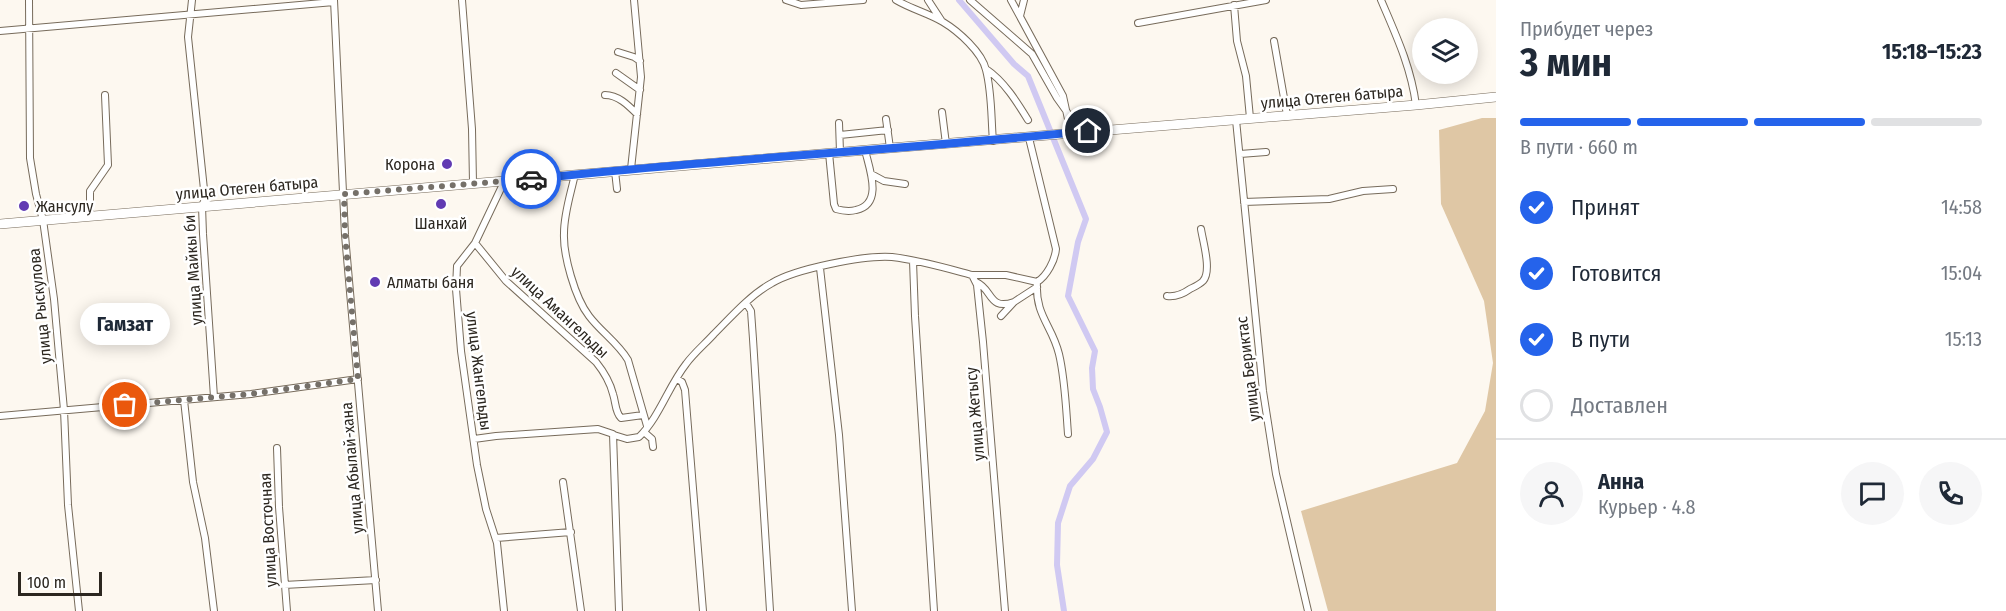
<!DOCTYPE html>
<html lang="ru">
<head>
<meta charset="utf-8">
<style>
	body { margin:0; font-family:"Fira Sans Condensed",sans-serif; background:#f6f6f7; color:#1f2937; height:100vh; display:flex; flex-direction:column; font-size:22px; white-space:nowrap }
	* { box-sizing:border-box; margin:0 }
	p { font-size:20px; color:#747a83 }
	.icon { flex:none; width:33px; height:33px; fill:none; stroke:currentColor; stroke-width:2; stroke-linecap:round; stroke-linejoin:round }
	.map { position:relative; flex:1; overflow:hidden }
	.details { display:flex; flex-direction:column; background:#fff; width:510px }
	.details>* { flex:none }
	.buttons { position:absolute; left:1412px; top:18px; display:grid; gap:12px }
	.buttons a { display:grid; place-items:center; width:66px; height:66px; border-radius:50%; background:#fff; box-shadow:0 3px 15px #0003; font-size:30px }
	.scale { position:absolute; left:18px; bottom:15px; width:84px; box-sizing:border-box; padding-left:6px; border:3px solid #2c2720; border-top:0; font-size:16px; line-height:21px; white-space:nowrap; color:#2c2720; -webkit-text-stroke:4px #fff; paint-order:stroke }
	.pin { position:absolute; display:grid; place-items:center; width:51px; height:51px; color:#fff; margin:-26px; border:3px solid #fff; border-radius:50%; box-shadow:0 2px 6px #0007 }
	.courier { position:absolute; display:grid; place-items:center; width:60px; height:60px; margin:-30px; border:4px solid #2563eb; border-radius:50%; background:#fff; color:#222; box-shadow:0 2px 8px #0007 }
	.bubble { position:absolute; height:42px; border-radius:21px; background:#fff; box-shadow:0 3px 15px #0003; font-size:20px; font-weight:700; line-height:42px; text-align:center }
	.summary em { font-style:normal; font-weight:700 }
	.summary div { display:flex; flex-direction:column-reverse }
	.summary { display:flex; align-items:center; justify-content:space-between; height:102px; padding:0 24px }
	h1 { font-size:39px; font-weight:700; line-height:45px }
	.bar { display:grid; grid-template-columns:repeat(4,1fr); gap:9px 6px; align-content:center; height:72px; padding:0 24px }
	.bar i { height:8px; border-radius:4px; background:#e0e1e3 }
	.bar .selected { background:#2563eb }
	.bar p { grid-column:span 4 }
	.line { display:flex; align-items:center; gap:15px; padding:0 24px; border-top:2px solid #e0e1e3 }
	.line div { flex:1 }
	.round { display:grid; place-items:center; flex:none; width:63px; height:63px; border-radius:32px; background:#f6f6f7 }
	ol { padding:0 24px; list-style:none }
	li { display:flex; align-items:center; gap:18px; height:66px }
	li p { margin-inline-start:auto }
	li .icon { padding:6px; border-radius:50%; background:#2563eb; color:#fff; stroke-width:4 }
	li:last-child { color:#747a83 }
	li i { width:33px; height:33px; border:3px solid #e0e1e3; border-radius:50% }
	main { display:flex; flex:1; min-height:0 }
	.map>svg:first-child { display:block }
	.green { fill:#dfc7a5 }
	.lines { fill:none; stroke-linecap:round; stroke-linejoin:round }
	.canal { stroke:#d0c9f2; stroke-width:6 }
	.minor-casing { stroke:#776b5b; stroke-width:8 }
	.secondary-casing { stroke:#776b5b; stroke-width:10 }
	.minor { stroke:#fff; stroke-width:6 }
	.secondary { stroke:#fff; stroke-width:9 }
	.done { stroke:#757069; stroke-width:6; stroke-dasharray:0 10.8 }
	.route { stroke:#2563eb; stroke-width:8 }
	.poi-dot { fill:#613bb3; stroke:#fff; stroke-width:2 }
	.labels { text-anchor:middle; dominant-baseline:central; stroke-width:5; stroke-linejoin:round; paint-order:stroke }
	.street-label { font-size:16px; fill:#2c2720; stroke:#fff }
	.poi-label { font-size:16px; fill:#2c2720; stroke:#fff; text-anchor:start }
</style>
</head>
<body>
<main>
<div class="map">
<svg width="1496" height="611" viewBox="0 0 1496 611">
	<rect width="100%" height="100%" fill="#fdf8f0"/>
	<path class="green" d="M1482,118H1496V611H1328L1301,511L1457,463L1485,411L1493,363L1484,301L1441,204L1439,130Z"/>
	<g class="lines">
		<path class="canal" d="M959,0L1014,64L1028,76L1086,219L1078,242L1068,296L1095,351L1092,368L1093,389L1100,407L1107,432L1093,459L1070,486L1058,523L1057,565L1064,611"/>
		<g class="minor-casing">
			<path id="minor" d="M29,0L30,158L36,194L43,220L54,299L64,410L68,505L79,611
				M192,0L188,37L205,199L202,206L203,234L214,397
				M334,0L345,235L378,611
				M462,0L472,129L473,183
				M786,0L801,5L863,0
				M896,0C911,9 928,13 943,22C958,31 982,52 986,70C992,93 991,118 993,141
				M928,0L941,20
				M970,0L1032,54L1057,98L1067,112
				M1011,0L1063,96L1071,133
				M1381,0C1396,35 1411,67 1416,105
				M1234,5L1237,41L1246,76L1250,118
				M1020,16L1024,0
				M1138,23L1266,0
				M0,31L334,2
				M1274,41L1287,115
				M618,52L634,57L640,61
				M986,69C1004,81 1017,102 1028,120
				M616,73L640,90
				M605,95C618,95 628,105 637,114
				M942,112L946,144
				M886,119L890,148
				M1236,120L1263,391L1276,474L1308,611
				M839,123L840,152
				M840,135L888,130
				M1029,138L1056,249C1055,260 1047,276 1037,282
				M829,153L834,204L836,209C843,211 849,212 856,210C884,204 869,168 865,150
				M1240,154L1266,152
				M631,169L641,77L634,0
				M615,171L617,189
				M575,174C571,193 564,213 564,233C563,255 575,298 589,316C601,332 618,343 628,360L647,426
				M871,174L884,181L905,184
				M504,182L475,243L457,266L456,289L461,351L477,465L486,509L497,543L504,611
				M1244,202L1329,199L1363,191L1393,189
				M90,216V191L108,165L105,95
				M475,243L506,281L596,362C604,372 610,382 613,394C616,403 615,412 621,418L643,415
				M913,261L915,316L934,611
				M820,268L839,435L852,611
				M972,275H1006L1037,282
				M976,282C993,289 988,311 1014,302
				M1037,282C1035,316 1052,325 1059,354C1065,379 1066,408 1068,434
				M1167,296C1175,297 1183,294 1190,289C1194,287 1199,285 1203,281C1212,271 1203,242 1201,229
				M746,303L751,311L753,339L770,611
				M1001,316L1014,302L1037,287
				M677,379L682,382L685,390L703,611
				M184,400L193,482L205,538L214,611
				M0,416L251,394L358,379
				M644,432L652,439L653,447
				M614,435L627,439L639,437C660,416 668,387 686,364C694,353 705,344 714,334C731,317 750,295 772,283C795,269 864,255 892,257C919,260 946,268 972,275L977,285L983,342L1005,611
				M474,439L496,436L598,429L613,434L619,611
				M277,448L279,507L287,611
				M563,482L581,611
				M496,538L571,532
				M284,585L376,580"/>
		</g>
		<g class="secondary-casing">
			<path id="secondary" d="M0,224L890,148L1416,105L1496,97"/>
		</g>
		<use href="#minor" class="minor"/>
		<use href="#secondary" class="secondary"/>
	</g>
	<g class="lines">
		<path class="done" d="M125,405L251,394L358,379L345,235L344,194L531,179"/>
		<path class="route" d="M531,179C716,159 902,150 1088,131"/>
	</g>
	<g class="poi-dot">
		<circle cx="447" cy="164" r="6"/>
		<circle cx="441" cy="204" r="6"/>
		<circle cx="24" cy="206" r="6"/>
		<circle cx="375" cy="282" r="6"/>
	</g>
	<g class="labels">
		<g class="street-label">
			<text transform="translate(1332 97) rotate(-5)">улица Отеген батыра</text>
			<text transform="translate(247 188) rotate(-5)">улица Отеген батыра</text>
			<text transform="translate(193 270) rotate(-94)">улица Майкы би</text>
			<text transform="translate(40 306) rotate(-96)">улица Рыскулова</text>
			<text transform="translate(560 312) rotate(43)">улица Амангельды</text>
			<text transform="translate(1248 369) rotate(-97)">улица Бериктас</text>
			<text transform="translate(479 371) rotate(83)">улица Жангельды</text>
			<text transform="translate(975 414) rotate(-95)">улица Жетысу</text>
			<text transform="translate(352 468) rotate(-95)">улица Абылай-хана</text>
			<text transform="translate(268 530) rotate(-93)">улица Восточная</text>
		</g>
		<g class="poi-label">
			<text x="435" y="164" text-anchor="end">Корона</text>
			<text x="36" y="206">Жансулу</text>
			<text x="441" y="223" text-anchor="middle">Шанхай</text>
			<text x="387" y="282">Алматы баня</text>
		</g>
	</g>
</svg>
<div class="buttons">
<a><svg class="icon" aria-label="layers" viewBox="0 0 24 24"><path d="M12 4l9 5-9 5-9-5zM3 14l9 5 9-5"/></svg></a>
</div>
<div class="scale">100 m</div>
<div class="pin" style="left:125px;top:405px;background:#ea580c"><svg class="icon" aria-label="bag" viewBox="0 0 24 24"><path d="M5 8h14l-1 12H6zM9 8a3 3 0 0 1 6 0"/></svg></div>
<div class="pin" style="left:1088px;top:131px;background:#1f2937"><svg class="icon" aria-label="home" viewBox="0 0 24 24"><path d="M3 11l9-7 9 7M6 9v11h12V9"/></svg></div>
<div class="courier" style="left:531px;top:179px"><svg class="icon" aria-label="car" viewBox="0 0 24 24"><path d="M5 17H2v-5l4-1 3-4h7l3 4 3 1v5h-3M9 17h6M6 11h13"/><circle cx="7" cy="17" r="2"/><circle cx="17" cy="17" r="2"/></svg></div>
<div class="bubble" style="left:80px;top:303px;width:90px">Гамзат</div>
</div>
<section class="details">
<div class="summary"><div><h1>3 мин</h1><p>Прибудет через</p></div><em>15:18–15:23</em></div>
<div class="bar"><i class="selected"></i><i class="selected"></i><i class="selected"></i><i></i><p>В пути · 660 m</p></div>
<ol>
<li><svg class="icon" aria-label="check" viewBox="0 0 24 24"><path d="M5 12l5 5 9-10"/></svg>Принят<p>14:58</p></li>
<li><svg class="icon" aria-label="check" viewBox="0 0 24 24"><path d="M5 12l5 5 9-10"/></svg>Готовится<p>15:04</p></li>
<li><svg class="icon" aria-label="check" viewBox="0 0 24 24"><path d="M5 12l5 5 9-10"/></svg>В пути<p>15:13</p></li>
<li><i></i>Доставлен</li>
</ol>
<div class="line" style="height:108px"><a class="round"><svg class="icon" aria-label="person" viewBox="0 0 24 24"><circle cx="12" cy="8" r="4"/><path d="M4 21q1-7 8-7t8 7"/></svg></a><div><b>Анна</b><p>Курьер · 4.8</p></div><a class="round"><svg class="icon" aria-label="chat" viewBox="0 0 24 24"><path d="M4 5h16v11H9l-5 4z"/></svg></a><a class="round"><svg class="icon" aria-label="phone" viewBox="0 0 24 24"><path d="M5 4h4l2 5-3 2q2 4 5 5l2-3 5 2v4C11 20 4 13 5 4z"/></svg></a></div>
</section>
</main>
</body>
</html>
